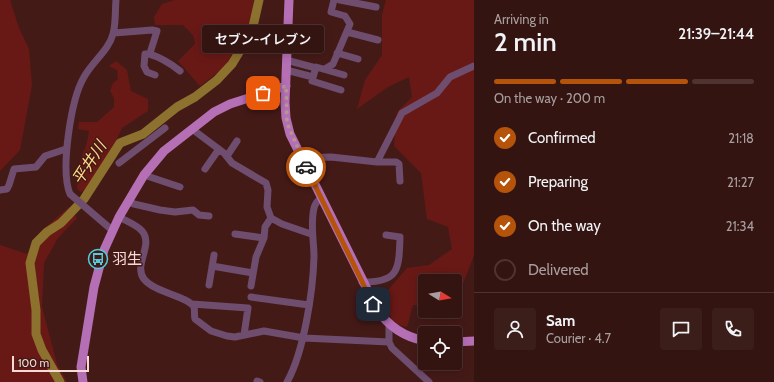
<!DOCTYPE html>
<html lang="en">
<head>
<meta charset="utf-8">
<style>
	body { margin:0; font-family:Cabin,"Noto Sans JP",sans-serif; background:#3b1d1a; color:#f1f3f6; height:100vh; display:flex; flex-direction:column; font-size:15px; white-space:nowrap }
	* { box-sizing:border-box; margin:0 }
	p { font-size:13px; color:#a99e9f }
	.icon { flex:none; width:22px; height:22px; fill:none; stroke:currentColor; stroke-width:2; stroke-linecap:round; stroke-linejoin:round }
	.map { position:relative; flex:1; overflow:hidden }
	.details { display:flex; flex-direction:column; background:#331411; width:300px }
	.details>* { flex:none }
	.needle { width:26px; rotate:101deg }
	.buttons { position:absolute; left:418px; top:274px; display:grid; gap:8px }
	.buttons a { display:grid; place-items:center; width:44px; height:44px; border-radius:4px; background:#331411; box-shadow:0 2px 10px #0003,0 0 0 1px #4e3331; font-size:20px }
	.scale { position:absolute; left:12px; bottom:10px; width:77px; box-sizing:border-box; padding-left:4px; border:2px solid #f7dad6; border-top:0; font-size:11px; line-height:14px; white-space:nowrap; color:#f7dad6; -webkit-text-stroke:3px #441a17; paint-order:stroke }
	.pin { position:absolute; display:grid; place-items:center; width:34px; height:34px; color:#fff; margin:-17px; border-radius:8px; box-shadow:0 2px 6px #0006 }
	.courier { position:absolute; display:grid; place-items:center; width:40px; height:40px; margin:-20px; border:3px solid #b45309; border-radius:50%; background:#fff; color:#222; box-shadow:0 1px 5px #0007 }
	.bubble { position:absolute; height:28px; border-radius:4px; background:#331411; box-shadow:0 2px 10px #0003,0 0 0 1px #4e3331; font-size:13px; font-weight:600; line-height:28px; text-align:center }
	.head em { font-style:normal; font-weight:600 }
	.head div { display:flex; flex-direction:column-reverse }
	.head { display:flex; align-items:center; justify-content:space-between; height:68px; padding:0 20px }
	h1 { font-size:26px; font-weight:600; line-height:30px }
	.bar { display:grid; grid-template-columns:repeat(4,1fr); gap:6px 4px; align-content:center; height:48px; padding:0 20px }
	.bar i { height:5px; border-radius:3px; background:#4e3331 }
	.bar .selected { background:#b45309 }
	.bar p { grid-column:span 4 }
	.line { display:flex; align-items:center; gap:10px; padding:0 20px; border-top:1px solid #4e3331 }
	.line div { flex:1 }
	.round { display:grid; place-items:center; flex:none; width:42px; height:42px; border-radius:4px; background:#3b1d1a }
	ol { padding:0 20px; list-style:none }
	li { display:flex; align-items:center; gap:12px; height:44px }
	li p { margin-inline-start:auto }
	li .icon { padding:4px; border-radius:50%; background:#b45309; color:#fff; stroke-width:4 }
	li:last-child { color:#a99e9f }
	li i { width:22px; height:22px; border:2px solid #4e3331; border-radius:50% }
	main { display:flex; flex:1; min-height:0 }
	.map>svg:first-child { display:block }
	.green { fill:#681916 }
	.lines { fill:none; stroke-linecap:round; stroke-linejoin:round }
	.river { stroke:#8c712f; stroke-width:9 }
	.minor { stroke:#6f4d6f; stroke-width:7 }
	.major { stroke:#b56fb5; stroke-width:9 }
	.done { stroke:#b89793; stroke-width:4; stroke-dasharray:0 7.2 }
	.route { stroke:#b45309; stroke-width:5 }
	.labels { text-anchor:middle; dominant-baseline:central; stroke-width:3; stroke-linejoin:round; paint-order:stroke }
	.poi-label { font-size:15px; fill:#f7dad6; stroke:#441a17; text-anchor:start }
	.water-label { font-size:16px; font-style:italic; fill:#feda88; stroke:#441a17 }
</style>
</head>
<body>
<main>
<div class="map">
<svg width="474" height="382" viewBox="0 0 474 382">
	<rect width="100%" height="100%" fill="#441a17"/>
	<path class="green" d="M0,0H10L19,28L29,49L32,85L20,150L0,171Z
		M175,0H254L248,30L225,67L200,86L178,61L195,44L193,35L183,25H155L154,17L162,4Z
		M386,0H474V255L455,305V281H425V305H413L407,327L394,324L385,305L388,290L407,268L429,265L452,249L448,227L427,219L421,173L394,146L397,112L412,97L409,77L388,87L357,109L365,80L382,55V15Z
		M116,61L127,70L131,91L148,99V111L122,128L113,148L84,191L81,192L77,189C78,179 78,169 81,159C85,147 87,146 89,131L78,129L79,122H97L114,107V98L110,91L113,83L118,79L117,70L109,66Z
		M69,207L77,218L58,238L44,263L42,307L57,364L67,382H0V245L27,254L41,231Z"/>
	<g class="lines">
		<path class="river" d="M60,382L42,350L36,334V310L30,263L36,243L47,232L61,223L84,199L120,143L143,134L177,107L195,97L217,80L232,64L252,31L259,0"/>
		<path class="minor" d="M340,0L376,7
			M347,32L378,40
			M114,33L152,30L157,31L150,53
			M337,53L358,59
			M286,60L316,68
			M325,69L333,64L350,24L345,16L331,12L334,0
			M286,70L313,77
			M155,75L147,72L144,66L145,54C154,53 173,65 180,71
			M341,90L312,81L316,67L344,75
			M192,129L224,153L232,163L266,183L268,190L267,207L271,218L282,224L311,234
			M227,156L237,141
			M302,158L331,157L377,162L402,113L437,93L450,77L474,66
			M377,162H396L399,164L400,181
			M119,163L165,128
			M205,169L219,149
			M144,175L180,187
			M0,190L7,189L9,185L14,169L36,167L45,156L66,149
			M128,201L134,204L160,210L175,212L193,210L199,215L209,216
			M119,217C126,221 137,225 142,231C154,245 133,265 144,279C155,293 188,296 194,307C195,311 194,315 195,319L211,331L227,336L235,337L264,331L304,338L389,342
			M112,230L70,194C60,170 71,99 84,77C92,62 109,50 113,34C116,23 115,11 116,0
			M235,234L264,238
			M212,266L253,273
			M362,282C399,283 399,269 400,237L386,235
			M209,285L214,255
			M251,286L256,257L264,238L265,227L271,218
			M251,297L309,305
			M192,304L248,308L244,335
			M389,324V342L392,348L429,382
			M257,381L260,382
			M287,382C304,352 313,291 314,257C314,240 310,225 314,208C315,204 317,201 321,198"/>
		<path class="major" d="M289,0L285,102L286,118L290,134L377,309C388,326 405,337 425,341
			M455,342L474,341
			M83,382L81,367L84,349L94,287L104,250L119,217L144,175L164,151L214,112L230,104L286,86"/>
	</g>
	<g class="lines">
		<path class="done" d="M263,93L286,86L287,123L306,167"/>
		<path class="route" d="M306,167L373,304"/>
	</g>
	<defs>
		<g id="bus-ring" transform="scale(1)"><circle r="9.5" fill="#441a17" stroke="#53cbda" stroke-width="1.5"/><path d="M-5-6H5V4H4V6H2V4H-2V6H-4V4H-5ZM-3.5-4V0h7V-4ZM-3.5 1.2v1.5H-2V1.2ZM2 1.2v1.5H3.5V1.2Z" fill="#53cbda"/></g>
	</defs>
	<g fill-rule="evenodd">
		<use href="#bus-ring" x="98" y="259"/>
	</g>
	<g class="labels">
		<g class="poi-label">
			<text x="112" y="259">羽生</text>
		</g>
		<g class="water-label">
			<text transform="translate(89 163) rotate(-57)">平井川</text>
		</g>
	</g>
</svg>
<div class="buttons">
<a><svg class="needle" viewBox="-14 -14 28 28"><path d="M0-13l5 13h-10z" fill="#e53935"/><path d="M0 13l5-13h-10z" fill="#a99e9f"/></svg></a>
<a><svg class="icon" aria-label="locate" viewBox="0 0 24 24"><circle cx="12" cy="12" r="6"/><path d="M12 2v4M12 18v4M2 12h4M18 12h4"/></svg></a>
</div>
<div class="scale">100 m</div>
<div class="pin" style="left:263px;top:93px;background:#ea580c"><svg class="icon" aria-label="bag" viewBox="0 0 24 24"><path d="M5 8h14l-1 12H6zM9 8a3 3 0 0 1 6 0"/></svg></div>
<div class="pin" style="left:373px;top:304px;background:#1f2937"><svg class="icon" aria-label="home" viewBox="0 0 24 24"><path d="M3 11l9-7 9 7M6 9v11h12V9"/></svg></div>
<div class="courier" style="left:306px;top:167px"><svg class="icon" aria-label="car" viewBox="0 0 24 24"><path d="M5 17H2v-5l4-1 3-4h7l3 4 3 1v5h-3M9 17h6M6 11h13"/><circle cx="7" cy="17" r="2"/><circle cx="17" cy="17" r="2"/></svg></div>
<div class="bubble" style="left:202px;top:25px;width:122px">セブン-イレブン</div>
</div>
<section class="details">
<div class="head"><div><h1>2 min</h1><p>Arriving in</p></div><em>21:39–21:44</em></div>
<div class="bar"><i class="selected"></i><i class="selected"></i><i class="selected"></i><i></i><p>On the way · 200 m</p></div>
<ol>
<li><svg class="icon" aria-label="check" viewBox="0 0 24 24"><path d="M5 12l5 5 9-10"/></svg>Confirmed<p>21:18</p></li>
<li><svg class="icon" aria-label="check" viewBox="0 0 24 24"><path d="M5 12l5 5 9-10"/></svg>Preparing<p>21:27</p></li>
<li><svg class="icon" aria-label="check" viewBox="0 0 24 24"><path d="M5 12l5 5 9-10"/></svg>On the way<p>21:34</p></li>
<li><i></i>Delivered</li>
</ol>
<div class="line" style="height:72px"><a class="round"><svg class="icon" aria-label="person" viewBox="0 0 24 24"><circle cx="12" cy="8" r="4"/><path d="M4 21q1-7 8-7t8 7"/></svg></a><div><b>Sam</b><p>Courier · 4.7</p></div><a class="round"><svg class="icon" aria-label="chat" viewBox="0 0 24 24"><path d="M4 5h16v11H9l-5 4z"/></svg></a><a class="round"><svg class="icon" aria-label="phone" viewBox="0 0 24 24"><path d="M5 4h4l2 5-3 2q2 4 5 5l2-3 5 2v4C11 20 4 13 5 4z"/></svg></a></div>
</section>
</main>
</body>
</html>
